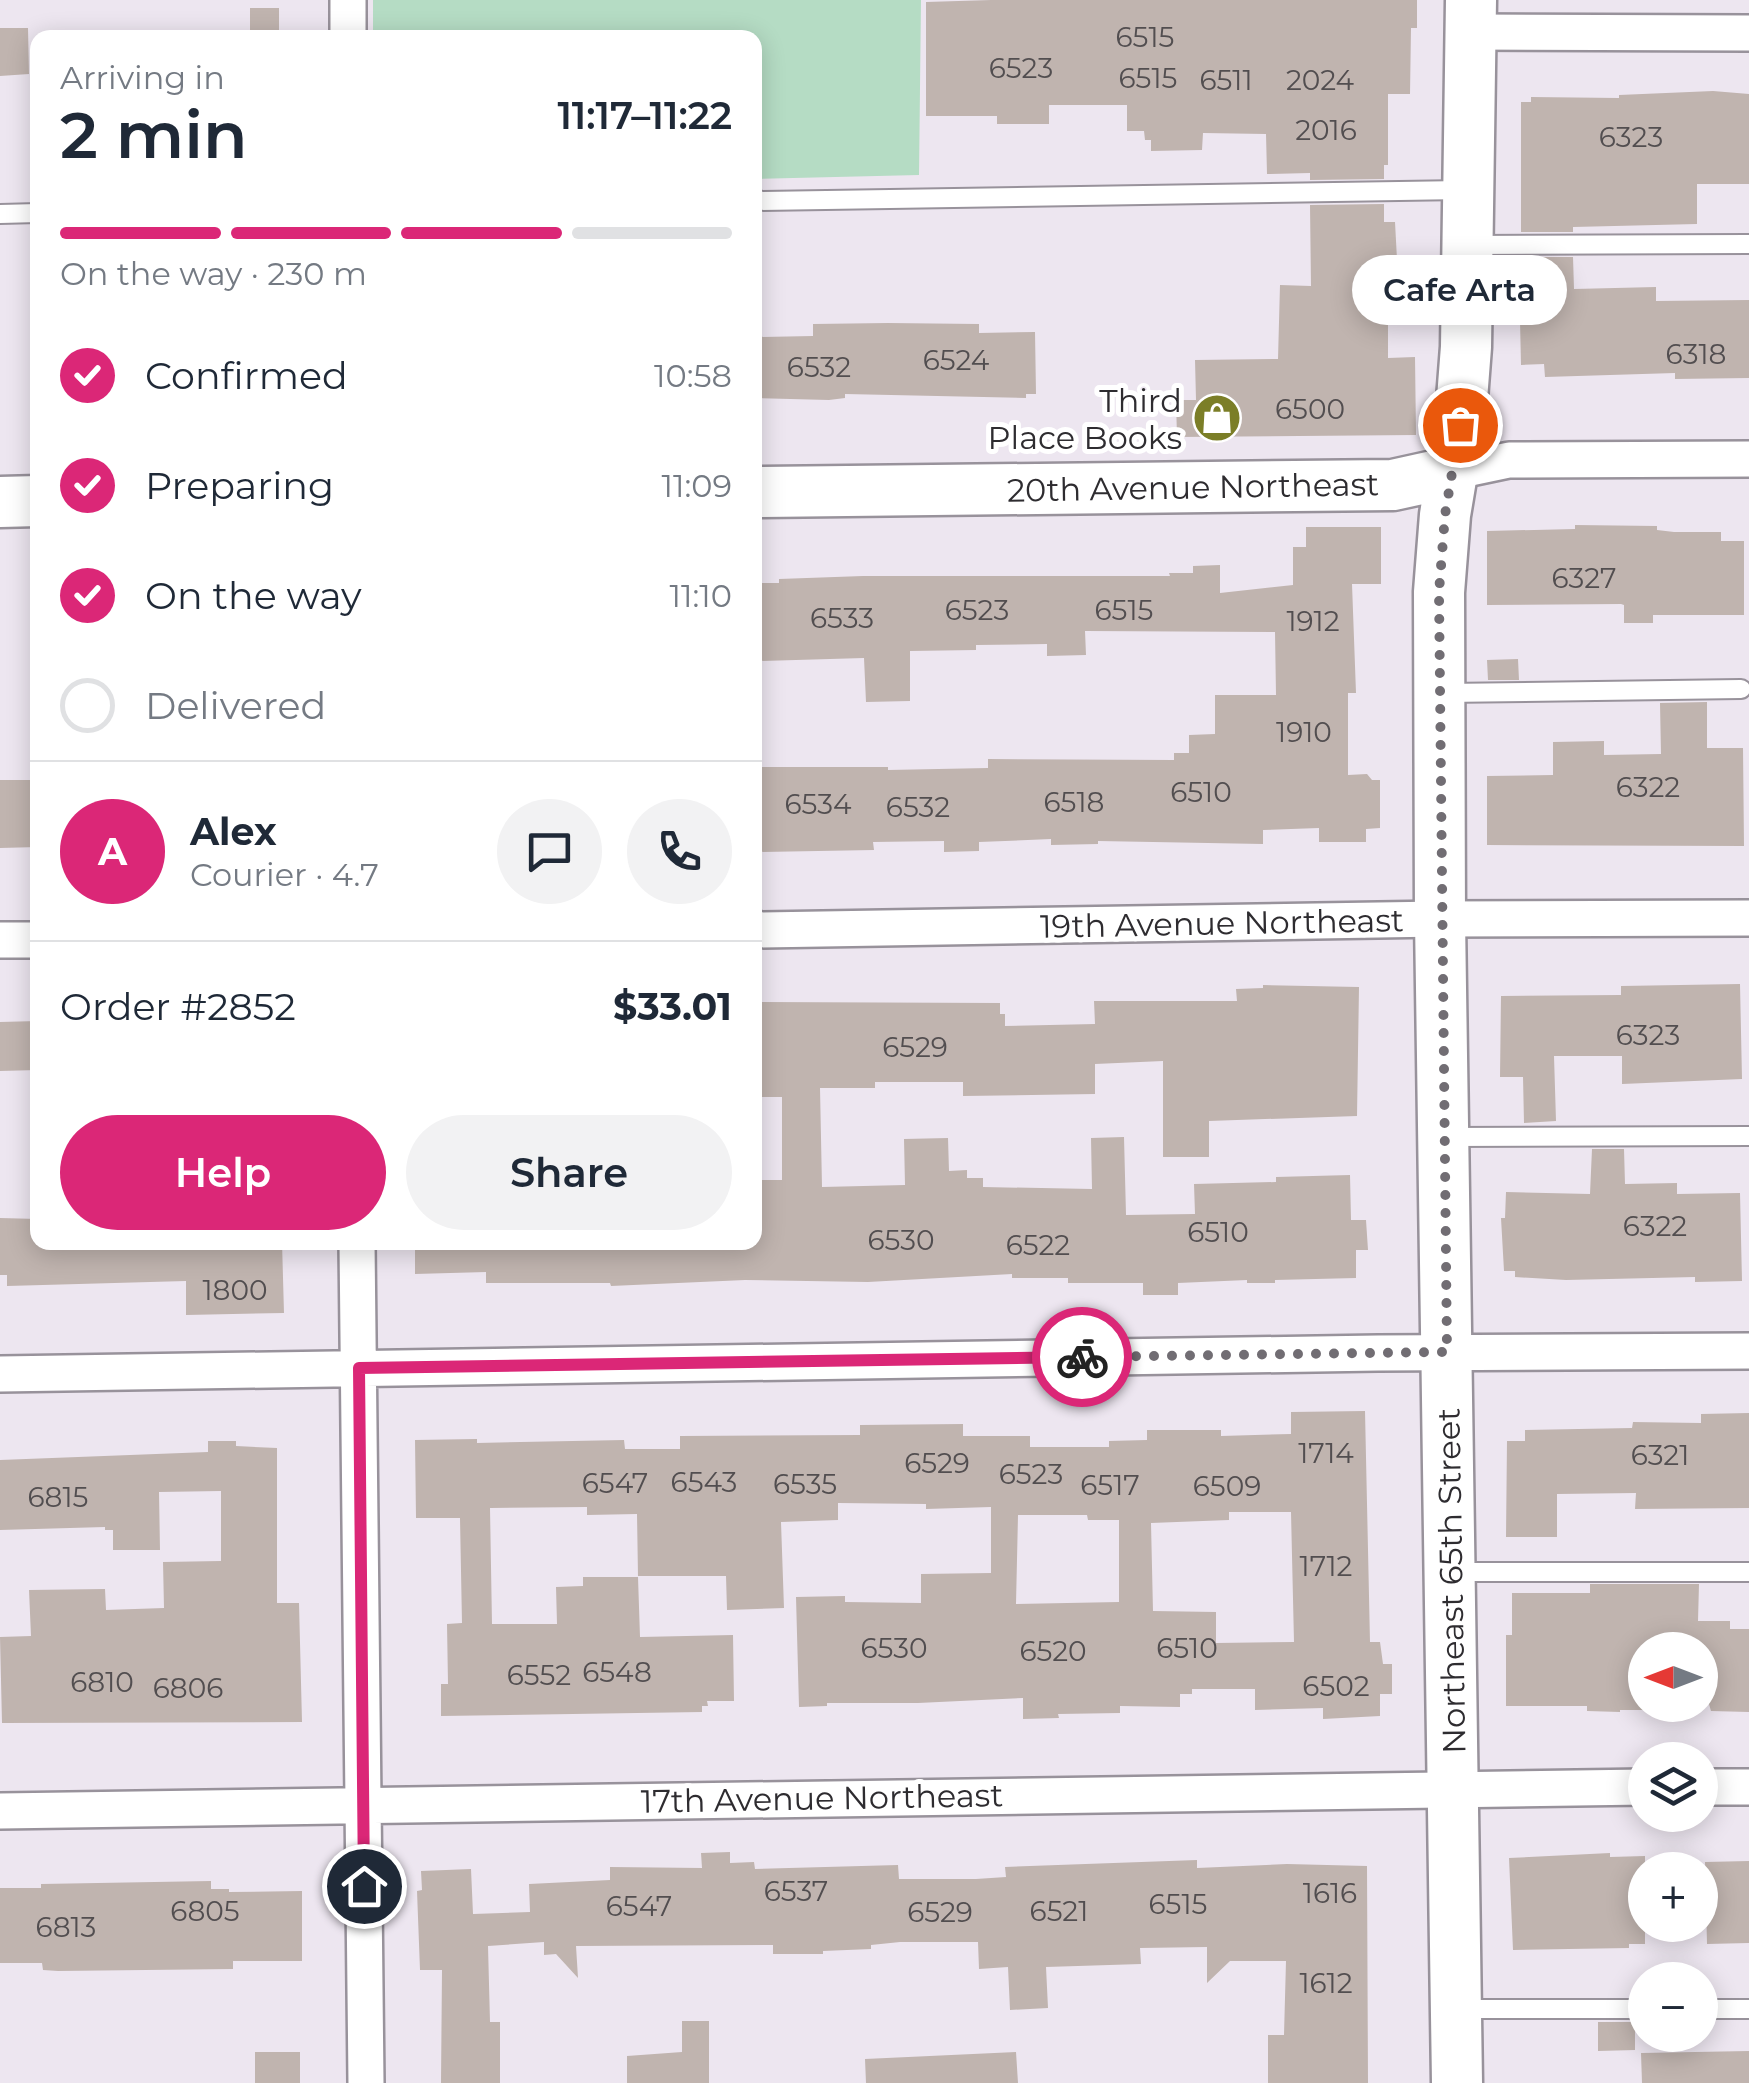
<!DOCTYPE html>
<html lang="en">
<head>
<meta charset="utf-8">
<style>
	body { margin:0; font-family:Montserrat,sans-serif; background:#f2f2f3; color:#1f2937; height:100vh; display:flex; flex-direction:column; font-size:38px; white-space:nowrap }
	* { box-sizing:border-box; margin:0 }
	p { font-size:32px; color:#747a83 }
	.icon { flex:none; width:55px; height:55px; fill:none; stroke:currentColor; stroke-width:2; stroke-linecap:round; stroke-linejoin:round }
	.map { position:relative; flex:1; overflow:hidden }
	.sheet { position:absolute; left:30px; top:30px; width:732px; height:1220px; display:flex; flex-direction:column; background:#fff; border-radius:20px; box-shadow:0 5px 25px #0003 }
	.sheet>* { flex:none }
	.needle { width:65px; rotate:270deg }
	.tools { position:absolute; left:1628px; top:1632px; display:grid; gap:20px }
	.tools a { display:grid; place-items:center; width:90px; height:90px; border-radius:50%; background:#fff; box-shadow:0 5px 25px #0003; font-size:50px }
	.pin { position:absolute; display:grid; place-items:center; width:85px; height:85px; color:#fff; margin:-42px; border:5px solid #fff; border-radius:50%; box-shadow:0 2px 10px #0007 }
	.courier { position:absolute; display:grid; place-items:center; width:100px; height:100px; margin:-50px; border:8px solid #db2777; border-radius:50%; background:#fff; color:#222; box-shadow:0 2px 12px #0007 }
	.bubble { position:absolute; height:70px; border-radius:35px; background:#fff; box-shadow:0 5px 25px #0003; font-size:32px; font-weight:600; line-height:70px; text-align:center }
	.head em { font-style:normal; font-weight:600 }
	.head div { display:flex; flex-direction:column-reverse }
	.head { display:flex; align-items:center; justify-content:space-between; height:170px; padding:0 30px }
	h1 { font-size:65px; font-weight:600; line-height:75px }
	.bar { display:grid; grid-template-columns:repeat(4,1fr); gap:15px 10px; align-content:center; height:120px; padding:0 30px }
	.bar i { height:12px; border-radius:8px; background:#e0e1e3 }
	.bar .active { background:#db2777 }
	.bar p { grid-column:span 4 }
	.line { display:flex; align-items:center; gap:25px; padding:0 30px; border-top:2px solid #e0e1e3 }
	.line div { flex:1 }
	.round { display:grid; place-items:center; flex:none; width:105px; height:105px; border-radius:52px; background:#f2f2f3 }
	ol { padding:0 30px; list-style:none }
	li { display:flex; align-items:center; gap:30px; height:110px }
	li p { margin-inline-start:auto }
	li .icon { padding:10px; border-radius:50%; background:#db2777; color:#fff; stroke-width:4 }
	li:last-child { color:#747a83 }
	li i { width:55px; height:55px; border:5px solid #e0e1e3; border-radius:50% }
	.action { display:flex; gap:20px; margin-top:auto; padding:20px 30px }
	.action a { flex:1; height:115px; border-radius:60px; background:#db2777; color:#fff; font-size:40px; font-weight:600; line-height:115px; text-align:center }
	.action a+a { background:#f2f2f3; color:#1f2937 }
	.map>svg:first-child { display:block }
	.green { fill:#b5dcc4 }
	.building { fill:#c0b4af; fill-rule:evenodd }
	.lines { fill:none; stroke-linecap:round; stroke-linejoin:round }
	.lane-casing { stroke:#98929b; stroke-width:22 }
	.street-casing { stroke:#98929b; stroke-width:40 }
	.secondary-casing { stroke:#98929b; stroke-width:55 }
	.lane { stroke:#fff; stroke-width:18 }
	.street { stroke:#fff; stroke-width:35 }
	.secondary { stroke:#fff; stroke-width:50 }
	.done { stroke:#716d73; stroke-width:10; stroke-dasharray:0 18 }
	.route { stroke:#db2777; stroke-width:12 }
	.labels { text-anchor:middle; dominant-baseline:central; stroke-width:10; stroke-linejoin:round; paint-order:stroke }
	.number-label { font-size:28px; fill:#524e50 }
	.poi-label { font-size:32px; fill:#2e2c30; stroke:#fff; text-anchor:end }
	.street-label { font-size:32px; fill:#2e2c30; stroke:#fff }
</style>
</head>
<body>
<div class="map">
<svg width="1749" height="2083" viewBox="0 0 1749 2083">
	<rect width="100%" height="100%" fill="#ede6f0"/>
	<path class="green" d="M373,0H921L919,175L755,179V38L373,37Z"/>
	<path class="building" d="M991,0H1417V28H1411L1410,94H1388V165H1384V179L1310,180V173L1267,174L1266,134L1203,133L1202,150L1151,151V140H1145L1144,131H1127V105H1049V124H997V116H926V2Z
		M250,8H279V38H250Z
		M0,28H28L29,74L0,76Z
		M1713,91L1749,94V184H1697V224L1573,227V232H1521V102H1531V97L1619,98V95Z
		M1384,204V222H1395L1398,278V303L1388,311V358L1415,357L1416,435L1177,437L1176,400H1196L1195,360L1278,359L1280,285L1311,286L1310,205Z
		M1523,257H1573L1574,289L1656,287V301L1749,300V378L1675,379V373L1545,377L1544,364L1521,365L1519,276H1524Z
		M888,323L979,324V333L1035,332L1036,394H1026V398L845,394V398L829,400L755,398V337L813,336V324Z
		M1575,525L1657,526V530L1674,532H1721V541H1744V615H1653V623H1624V605L1621,604L1487,605V531L1575,529Z
		M1306,527H1381V584H1352L1356,693H1348V775L1367,774L1372,780H1380V828L1366,829V842H1319V828L1263,830V844L1098,841V844L1051,845V839L979,842V851L944,852V841L873,842L874,850L755,852V767H888V770L988,768V759L1174,760V753H1189V735L1215,734V695H1276L1275,632L1085,631L1086,655L1047,656V644L976,645V650L910,651V701L866,702L864,658L758,661L759,583H779V579L863,576H1170L1169,573H1193V566L1220,565V593L1293,585V547H1306Z
		M1518,659L1519,680H1488L1487,660Z
		M1707,702V748H1743L1744,846L1487,845V776L1553,775V742L1604,741V755L1661,754L1660,703Z
		M0,780H38V847L0,848Z
		M1740,984L1742,1079L1622,1084V1056H1554L1556,1121L1524,1123L1523,1077H1500L1501,996L1621,995V986Z
		M1263,985L1359,987L1357,1116L1209,1121V1157H1163V1061L1095,1064V1094L963,1096V1082H875V1088H820L822,1187L905,1185L904,1139L948,1138L949,1171L967,1170V1178H983V1187L1092,1189L1091,1138L1124,1137L1126,1215L1195,1214L1194,1184L1276,1182V1177L1350,1175L1351,1220H1366L1368,1250H1356V1278L1275,1280V1283H1247V1280L1178,1283V1295H1143V1283H1068V1278H1012V1274L868,1282L745,1280L611,1286L610,1283H486V1272L415,1274V1242H755V1180H782V1097H762L760,1002L1000,1003V1014H1005V1026L1095,1024L1094,1001H1237L1236,989L1263,988Z
		M38,1021V1070L0,1071V1022Z
		M1592,1149H1624L1625,1184L1677,1183V1194L1740,1193L1742,1281L1695,1282V1277L1566,1280L1515,1277V1271H1504L1501,1218H1505L1506,1192L1590,1194Z
		M0,1218L38,1219V1242H282L284,1313L186,1315V1281L7,1286V1275H0Z
		M1365,1411L1370,1642H1380L1383,1664H1392V1694H1380V1716L1323,1719V1708L1255,1710V1689H1192V1694H1180V1707L1120,1706V1713L1058,1714L1059,1718L1023,1719V1698L918,1703H827V1706L799,1707L796,1597L845,1596V1602L921,1603V1574L991,1573V1507L926,1509V1504L838,1503V1520L781,1522L784,1608L727,1610L726,1576H638L637,1514L587,1515V1507L490,1508L492,1624H557L556,1587L583,1586V1577H638L640,1637L733,1635L734,1701H707L708,1706H702V1712L441,1716V1684H448L447,1624L462,1623L460,1518H416L415,1440L477,1439V1443L624,1440L625,1449H680V1436L860,1435V1425L963,1424V1436H1030V1447H1109V1441L1147,1440V1430H1221V1436L1291,1434V1412ZM1229,1512H1291L1294,1642L1216,1643V1612L1153,1611L1151,1523L1229,1520ZM1018,1515H1087L1088,1520H1119V1602L1016,1604Z
		M1749,1413V1508L1635,1509L1636,1493L1557,1494V1537H1506L1507,1441H1525V1430L1632,1428L1633,1422L1701,1423V1414Z
		M208,1441H236V1446L277,1448V1603H299L302,1722L2,1723L0,1637L31,1636L29,1590L105,1589L106,1610L164,1608L163,1562L221,1561V1491L159,1492L160,1550H113V1530H105V1527L0,1530V1460L208,1452Z
		M1590,1584H1699L1698,1621H1730V1629H1749V1712L1711,1711L1700,1673V1650H1645V1710H1620V1712L1587,1711V1706H1506V1635H1512V1593H1590Z
		M730,1852V1863L754,1862L755,1869L898,1865L899,1879H976L1006,1877L1005,1867L1197,1860V1868L1287,1864L1367,1866L1368,2083H1268V2035H1284L1286,1961H1230L1207,1983V1947L1140,1948L1141,1964L1046,1967L1048,2008L1010,2010L1008,1967L979,1969L978,1942H900L871,1945V1949L823,1951V1954H773V1945L576,1946L578,1978L556,1954L544,1955V1942L488,1946L490,2022H500V2083H441L442,1970H420L417,1891L422,1890L421,1871L471,1869L473,1914L530,1912L529,1884L610,1880V1867L702,1868L701,1853Z
		M1610,1853V1857L1645,1856V1944H1629V1948L1513,1950L1509,1858Z
		M1749,1861V1943L1707,1944L1705,1862Z
		M211,1881V1889H229V1892L302,1891V1961H233V1969L58,1971L43,1970L42,1963H0V1888H41V1884Z
		M682,2021H709V2083H627V2056L682,2052Z
		M1598,2022H1635V2050L1598,2051Z
		M1749,2051V2083H1642L1641,2053Z
		M255,2052H300V2083H255Z
		M1016,2052L1018,2083H866L865,2059Z"/>
	<g class="lines">
		<g class="lane-casing">
			<path id="lane" d="M755,201L1463,190
				M0,214L38,213
				M1469,245L1749,244
				M1444,693L1741,689
				M1444,1137L1749,1136
				M1451,1572H1749
				M1457,2009H1645
				M1700,2009H1749"/>
		</g>
		<g class="street-casing">
			<path id="street" d="M348,0V38
				M1471,32L1749,33
				M1452,472L1509,460L1749,459
				M755,930L1440,919L1749,918
				M0,940H38
				M357,1242L366,2083
				M0,1374L1378,1353L1749,1351
				M1700,1787H1749
				M0,1811L1645,1787"/>
		</g>
		<g class="secondary-casing">
			<path id="secondary" d="M755,492L1393,485L1452,472
				M0,502L38,501
				M1457,2083L1440,919L1439,592L1445,515L1460,425L1466,347L1471,0"/>
		</g>
		<use href="#lane" class="lane"/>
		<use href="#street" class="street"/>
		<use href="#secondary" class="secondary"/>
	</g>
	<g class="lines">
		<path class="done" d="M1082,1357L1447,1352L1439,592L1445,515L1460,425"/>
		<path class="route" d="M364,1886L359,1368L1082,1357"/>
	</g>
	<defs>
		<g id="shop-disc" transform="scale(2.5)"><circle r="9.5" fill="#7b7e27" stroke="#fff"/><path d="M-5-2.5h2.3a2.7 3.5 0 0 1 5.4 0H5L5.5 6h-11ZM-1.5-2.5h3a1.5 2.3 0 0 0-3 0Z" fill="#fff"/></g>
	</defs>
	<g fill-rule="evenodd">
		<use href="#shop-disc" x="1217" y="418"/>
	</g>
	<g class="labels">
		<g class="number-label">
			<text x="1145" y="37">6515</text>
			<text x="1021" y="68">6523</text>
			<text x="1148" y="78">6515</text>
			<text x="1226" y="80">6511</text>
			<text x="1320" y="80">2024</text>
			<text x="1326" y="130">2016</text>
			<text x="1631" y="137">6323</text>
			<text x="1696" y="354">6318</text>
			<text x="956" y="360">6524</text>
			<text x="819" y="367">6532</text>
			<text x="1310" y="409">6500</text>
			<text x="1584" y="578">6327</text>
			<text x="977" y="610">6523</text>
			<text x="1124" y="610">6515</text>
			<text x="842" y="618">6533</text>
			<text x="1313" y="621">1912</text>
			<text x="1304" y="732">1910</text>
			<text x="1648" y="787">6322</text>
			<text x="1201" y="792">6510</text>
			<text x="1074" y="802">6518</text>
			<text x="818" y="804">6534</text>
			<text x="918" y="807">6532</text>
			<text x="1648" y="1035">6323</text>
			<text x="915" y="1047">6529</text>
			<text x="1655" y="1226">6322</text>
			<text x="1218" y="1232">6510</text>
			<text x="901" y="1240">6530</text>
			<text x="1038" y="1245">6522</text>
			<text x="235" y="1290">1800</text>
			<text x="1326" y="1453">1714</text>
			<text x="1660" y="1455">6321</text>
			<text x="937" y="1463">6529</text>
			<text x="1031" y="1474">6523</text>
			<text x="704" y="1482">6543</text>
			<text x="615" y="1483">6547</text>
			<text x="805" y="1484">6535</text>
			<text x="1110" y="1485">6517</text>
			<text x="1227" y="1486">6509</text>
			<text x="58" y="1497">6815</text>
			<text x="1326" y="1566">1712</text>
			<text x="894" y="1648">6530</text>
			<text x="1187" y="1648">6510</text>
			<text x="1053" y="1651">6520</text>
			<text x="617" y="1672">6548</text>
			<text x="539" y="1675">6552</text>
			<text x="102" y="1682">6810</text>
			<text x="1336" y="1686">6502</text>
			<text x="188" y="1688">6806</text>
			<text x="796" y="1891">6537</text>
			<text x="1330" y="1893">1616</text>
			<text x="1178" y="1904">6515</text>
			<text x="639" y="1906">6547</text>
			<text x="205" y="1911">6805</text>
			<text x="1059" y="1911">6521</text>
			<text x="940" y="1912">6529</text>
			<text x="66" y="1927">6813</text>
			<text x="1326" y="1983">1612</text>
		</g>
		<g class="poi-label">
			<text x="1182" y="400">Third<tspan x="1182" dy="37">Place Books</tspan></text>
		</g>
		<g class="street-label">
			<text transform="translate(1193 487) rotate(-1)">20th Avenue Northeast</text>
			<text transform="translate(1222 923) rotate(-1)">19th Avenue Northeast</text>
			<text transform="translate(1451 1581) rotate(-91)">Northeast 65th Street</text>
			<text transform="translate(822 1798) rotate(-1)">17th Avenue Northeast</text>
		</g>
	</g>
</svg>
<div class="tools">
<a><svg class="needle" viewBox="-14 -14 28 28"><path d="M0-13l5 13h-10z" fill="#e53935"/><path d="M0 13l5-13h-10z" fill="#747a83"/></svg></a>
<a><svg class="icon" aria-label="layers" viewBox="0 0 24 24"><path d="M12 4l9 5-9 5-9-5zM3 14l9 5 9-5"/></svg></a>
<a>+</a>
<a>−</a>
</div>
<div class="pin" style="left:1460px;top:425px;background:#ea580c"><svg class="icon" aria-label="bag" viewBox="0 0 24 24"><path d="M5 8h14l-1 12H6zM9 8a3 3 0 0 1 6 0"/></svg></div>
<div class="pin" style="left:364px;top:1886px;background:#1f2937"><svg class="icon" aria-label="home" viewBox="0 0 24 24"><path d="M3 11l9-7 9 7M6 9v11h12V9"/></svg></div>
<div class="courier" style="left:1082px;top:1357px"><svg class="icon" aria-label="bike" viewBox="0 0 24 24"><circle cx="6" cy="16" r="4"/><circle cx="18" cy="16" r="4"/><path d="M6 16l4-8h5l3 8M10 8l3 8H6M13 5h3"/></svg></div>
<div class="bubble" style="left:1352px;top:255px;width:215px">Cafe Arta</div>
<section class="sheet">
<div class="head"><div><h1>2 min</h1><p>Arriving in</p></div><em>11:17–11:22</em></div>
<div class="bar"><i class="active"></i><i class="active"></i><i class="active"></i><i></i><p>On the way · 230 m</p></div>
<ol>
<li><svg class="icon" aria-label="check" viewBox="0 0 24 24"><path d="M5 12l5 5 9-10"/></svg>Confirmed<p>10:58</p></li>
<li><svg class="icon" aria-label="check" viewBox="0 0 24 24"><path d="M5 12l5 5 9-10"/></svg>Preparing<p>11:09</p></li>
<li><svg class="icon" aria-label="check" viewBox="0 0 24 24"><path d="M5 12l5 5 9-10"/></svg>On the way<p>11:10</p></li>
<li><i></i>Delivered</li>
</ol>
<div class="line" style="height:180px"><b class="round" style="background:#db2777;color:#fff">A</b><div><b>Alex</b><p>Courier · 4.7</p></div><a class="round"><svg class="icon" aria-label="chat" viewBox="0 0 24 24"><path d="M4 5h16v11H9l-5 4z"/></svg></a><a class="round"><svg class="icon" aria-label="phone" viewBox="0 0 24 24"><path d="M5 4h4l2 5-3 2q2 4 5 5l2-3 5 2v4C11 20 4 13 5 4z"/></svg></a></div>
<div class="line" style="height:130px"><div>Order #2852</div><b>$33.01</b></div>
<div class="action"><a>Help</a><a>Share</a></div>
</section>
</div>
</body>
</html>
